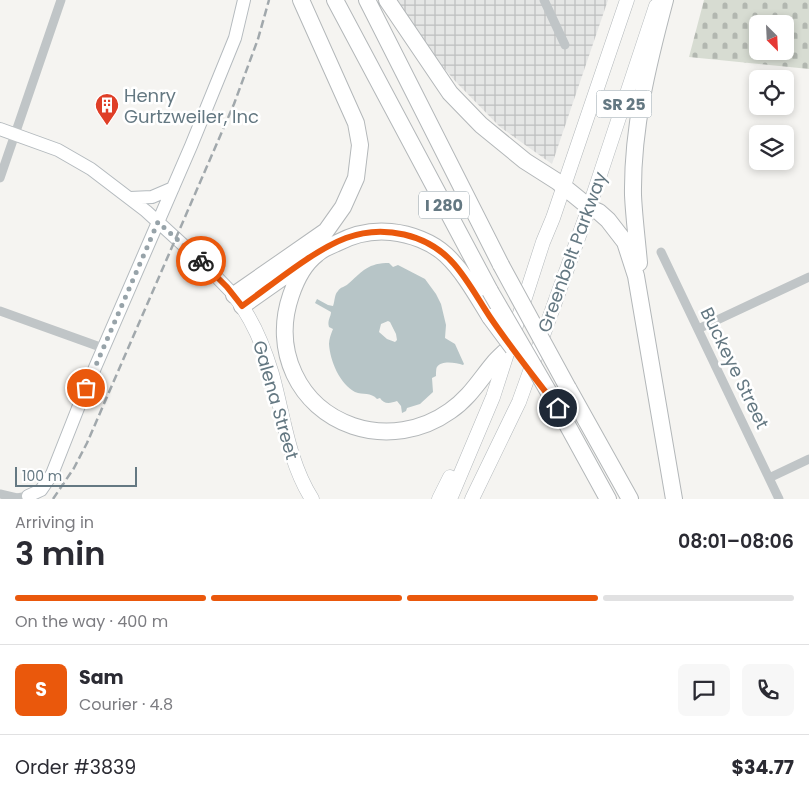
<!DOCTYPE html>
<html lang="en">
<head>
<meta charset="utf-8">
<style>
	body { margin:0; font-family:Poppins,sans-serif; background:#f7f7f7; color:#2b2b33; height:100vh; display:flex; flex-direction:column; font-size:19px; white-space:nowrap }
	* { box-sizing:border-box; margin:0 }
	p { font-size:16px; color:#7c7c81 }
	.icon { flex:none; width:28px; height:28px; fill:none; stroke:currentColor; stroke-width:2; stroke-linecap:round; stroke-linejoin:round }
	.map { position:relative; height:499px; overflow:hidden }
	.side { display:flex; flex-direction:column; background:#fff; flex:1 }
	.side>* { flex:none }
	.needle { width:32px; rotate:156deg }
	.fabs { position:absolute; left:749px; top:15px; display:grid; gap:10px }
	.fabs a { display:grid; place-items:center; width:45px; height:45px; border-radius:8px; background:#fff; box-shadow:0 2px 8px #0003; font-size:25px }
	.scale { position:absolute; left:15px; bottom:12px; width:122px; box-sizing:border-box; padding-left:5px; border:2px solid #647882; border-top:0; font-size:14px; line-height:18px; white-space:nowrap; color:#647882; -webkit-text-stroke:4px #fff; paint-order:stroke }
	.pin { position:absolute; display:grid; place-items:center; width:42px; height:42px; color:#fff; margin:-21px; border:2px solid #fff; border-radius:50%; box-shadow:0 1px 5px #0007 }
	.courier { position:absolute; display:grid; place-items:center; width:50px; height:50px; margin:-25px; border:4px solid #ea580c; border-radius:50%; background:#fff; color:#222; box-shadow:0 1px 6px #0007 }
	.head em { font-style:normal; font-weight:600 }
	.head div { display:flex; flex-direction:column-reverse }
	.head { display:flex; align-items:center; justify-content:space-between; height:85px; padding:0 15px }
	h1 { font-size:32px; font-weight:600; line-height:38px }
	.bar { display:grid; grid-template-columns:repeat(4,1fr); gap:8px 5px; align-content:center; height:60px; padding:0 15px }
	.bar i { height:6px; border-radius:4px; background:#e1e1e2 }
	.bar .active { background:#ea580c }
	.bar p { grid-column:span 4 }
	.line { display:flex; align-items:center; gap:12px; padding:0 15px; border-top:1px solid #e1e1e2 }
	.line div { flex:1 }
	.round { display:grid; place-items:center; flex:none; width:52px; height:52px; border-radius:8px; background:#f7f7f7 }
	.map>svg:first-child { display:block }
	.industrial { fill:url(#industrial-grid) }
	.cemetery { fill:url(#cemetery-stones); fill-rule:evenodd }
	.water { fill:#b7c5c7; fill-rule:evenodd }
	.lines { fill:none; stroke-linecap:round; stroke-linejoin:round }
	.secondary-casing { stroke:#b4babe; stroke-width:14 }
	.primary-casing { stroke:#b3b8bb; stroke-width:15 }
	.highway-casing { stroke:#b3b7b9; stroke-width:18 }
	.street { stroke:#c0c5c7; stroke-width:9 }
	.secondary { stroke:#fff; stroke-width:12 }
	.primary { stroke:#fff; stroke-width:14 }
	.highway { stroke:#fff; stroke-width:16 }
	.rail { stroke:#a1a8ac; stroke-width:2.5; stroke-dasharray:8 4; stroke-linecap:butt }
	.highway-bridge-casing { stroke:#b3b7b9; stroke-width:18; stroke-linecap:butt }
	.highway-bridge { stroke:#fff; stroke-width:16 }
	.done { stroke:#97a3a9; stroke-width:5; stroke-dasharray:0 9 }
	.route { stroke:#ea580c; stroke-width:6 }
	.labels { text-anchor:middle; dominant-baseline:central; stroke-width:5; stroke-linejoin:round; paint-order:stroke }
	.shield { fill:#fff; stroke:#92a0a8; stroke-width:1 }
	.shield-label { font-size:16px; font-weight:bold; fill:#647882 }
	.poi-label { font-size:18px; fill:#647882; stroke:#fff; text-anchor:start }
	.street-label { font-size:18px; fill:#647882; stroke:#fff }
</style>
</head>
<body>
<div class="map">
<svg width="809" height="499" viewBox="0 0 809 499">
	<defs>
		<pattern id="industrial-grid" width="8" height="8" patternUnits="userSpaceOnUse" patternTransform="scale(1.25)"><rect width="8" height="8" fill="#e5e6e5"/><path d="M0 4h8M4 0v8" fill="none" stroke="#bdbfbf"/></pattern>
		<pattern id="cemetery-stones" width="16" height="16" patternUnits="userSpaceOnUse" patternTransform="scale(1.25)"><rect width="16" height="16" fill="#d7dcd2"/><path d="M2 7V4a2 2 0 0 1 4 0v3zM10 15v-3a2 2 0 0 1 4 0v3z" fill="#b2b7b0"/></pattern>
	</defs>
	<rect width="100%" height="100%" fill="#f5f4f1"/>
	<path class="industrial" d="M397,0H608L552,164L500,127L456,82L429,51Z"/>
	<path class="cemetery" d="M704,0H809V69L689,57ZM758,24H785V51H758Z"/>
	<path class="water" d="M386,263H389L393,267L398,265L425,279L436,294L441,304L446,325L445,338L455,344L464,364L463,365C456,363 442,360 437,367C436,368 436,374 436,376L432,378L433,392L420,404L407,408L406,411L402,413L401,406L397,401C391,403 384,405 380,398L377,399C371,392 363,395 355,392C340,384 330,361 329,344C329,339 331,334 333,329L329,327C327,320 331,317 331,312L315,303L317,299L328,305L333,306C335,301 334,295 338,291C340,287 345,287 348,284C361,273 366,264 386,263ZM388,321L390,322L396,334L397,340L395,342L387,339L379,332L381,324Z"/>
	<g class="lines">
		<g class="secondary-casing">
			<path id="secondary" d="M0,129L58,150L91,169L146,211L203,263L234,295
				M130,198L152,197L173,188
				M28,496L41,490L52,474L84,393L191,146L235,38L244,0"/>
		</g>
		<g class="primary-casing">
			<path id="primary" d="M236,298C253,320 264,347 272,374C284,417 288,461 312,499
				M439,499L450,477
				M450,499L493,397L543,242L553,218L627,0
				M472,499L519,402L589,208L656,6"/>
		</g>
		<g class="highway-casing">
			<path id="highway" d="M335,0L490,291
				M367,0L501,265
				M387,0L450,93L481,125L525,161L558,182L590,208L599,212L608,220L625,242L636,276L674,499
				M639,263C637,240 634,217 633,195C632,128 648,64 665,0
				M234,295L326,231L343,207L356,178L360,145L356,123L301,0
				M242,306L306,261
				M490,317C477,296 464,272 446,255C432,242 411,234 391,232C372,230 354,234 337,243C330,246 322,249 317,254C304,264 296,280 291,295C272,350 298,407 353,426C386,437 422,431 450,411C469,398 479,381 493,364C498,358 504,353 509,348
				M568,388L630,499
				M558,408L608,499"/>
		</g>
		<path class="street" d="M544,0L565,45
			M0,178L61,0
			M661,252L779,499
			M0,311L103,348
			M698,329L809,277
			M769,478L809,459
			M0,494L17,498L28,496"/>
		<use href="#secondary" class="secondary"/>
		<use href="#primary" class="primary"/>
		<use href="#highway" class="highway"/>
		<path class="rail" d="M53,499L74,468L87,443L234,104L258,39L269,0"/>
		<g class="highway-bridge-casing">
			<path id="highway-bridge" d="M501,265L568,388
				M490,291L558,408
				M490,317L513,348"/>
		</g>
		<use href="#highway-bridge" class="highway-bridge"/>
	</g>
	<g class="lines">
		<path class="done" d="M86,388L158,222L201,261"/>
		<path class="route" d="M201,261L227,287L242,306C272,285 312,251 346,238C383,224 428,234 454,264C468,280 478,299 490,317C511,348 535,378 558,408"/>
	</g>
	<defs>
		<g id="building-pin" transform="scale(1.25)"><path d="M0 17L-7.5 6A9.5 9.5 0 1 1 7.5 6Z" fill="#df3e27" stroke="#fff"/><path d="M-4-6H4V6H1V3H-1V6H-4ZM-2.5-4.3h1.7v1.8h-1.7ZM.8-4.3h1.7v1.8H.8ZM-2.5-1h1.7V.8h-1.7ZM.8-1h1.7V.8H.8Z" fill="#fff"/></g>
	</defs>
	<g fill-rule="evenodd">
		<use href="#building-pin" x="107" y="105"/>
	</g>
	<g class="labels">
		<g class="shield">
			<rect x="596.5" y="90.5" width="55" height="27" rx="4"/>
			<rect x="419" y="191.5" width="50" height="27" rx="4"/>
		</g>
		<g class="shield-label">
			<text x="624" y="104">SR 25</text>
			<text x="444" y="205">I 280</text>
		</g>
		<g class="poi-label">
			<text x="124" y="95">Henry<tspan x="124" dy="21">Gurtzweiler, Inc</tspan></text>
		</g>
		<g class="street-label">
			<text transform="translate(572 252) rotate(-70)">Greenbelt Parkway</text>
			<text transform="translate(735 368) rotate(64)">Buckeye Street</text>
			<text transform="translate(276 400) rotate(74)">Galena Street</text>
		</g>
	</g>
</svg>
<div class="fabs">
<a><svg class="needle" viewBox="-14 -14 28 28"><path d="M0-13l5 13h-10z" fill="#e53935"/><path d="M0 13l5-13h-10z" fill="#7c7c81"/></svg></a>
<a><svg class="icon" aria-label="locate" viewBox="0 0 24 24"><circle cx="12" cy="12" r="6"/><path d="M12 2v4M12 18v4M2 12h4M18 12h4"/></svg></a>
<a><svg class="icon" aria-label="layers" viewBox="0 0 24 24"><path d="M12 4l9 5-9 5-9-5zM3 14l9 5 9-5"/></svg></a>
</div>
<div class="scale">100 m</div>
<div class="pin" style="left:86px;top:388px;background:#ea580c"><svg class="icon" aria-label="bag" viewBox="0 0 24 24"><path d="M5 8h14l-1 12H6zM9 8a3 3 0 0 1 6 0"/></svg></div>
<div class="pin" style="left:558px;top:408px;background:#1f2937"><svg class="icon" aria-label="home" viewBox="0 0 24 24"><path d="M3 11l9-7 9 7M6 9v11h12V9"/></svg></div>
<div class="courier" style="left:201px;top:261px"><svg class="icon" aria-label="bike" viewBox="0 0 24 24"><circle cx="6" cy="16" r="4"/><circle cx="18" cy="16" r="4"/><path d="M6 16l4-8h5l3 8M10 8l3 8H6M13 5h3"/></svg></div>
</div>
<section class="side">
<div class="head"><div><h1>3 min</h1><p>Arriving in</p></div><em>08:01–08:06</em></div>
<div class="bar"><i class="active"></i><i class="active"></i><i class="active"></i><i></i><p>On the way · 400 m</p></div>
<div class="line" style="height:90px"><b class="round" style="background:#ea580c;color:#fff">S</b><div><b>Sam</b><p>Courier · 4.8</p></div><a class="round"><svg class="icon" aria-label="chat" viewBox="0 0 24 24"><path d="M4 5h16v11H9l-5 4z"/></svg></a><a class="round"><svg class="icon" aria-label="phone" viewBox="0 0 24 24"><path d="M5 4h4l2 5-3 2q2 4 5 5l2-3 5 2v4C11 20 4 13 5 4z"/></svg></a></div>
<div class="line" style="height:65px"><div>Order #3839</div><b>$34.77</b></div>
</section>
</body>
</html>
